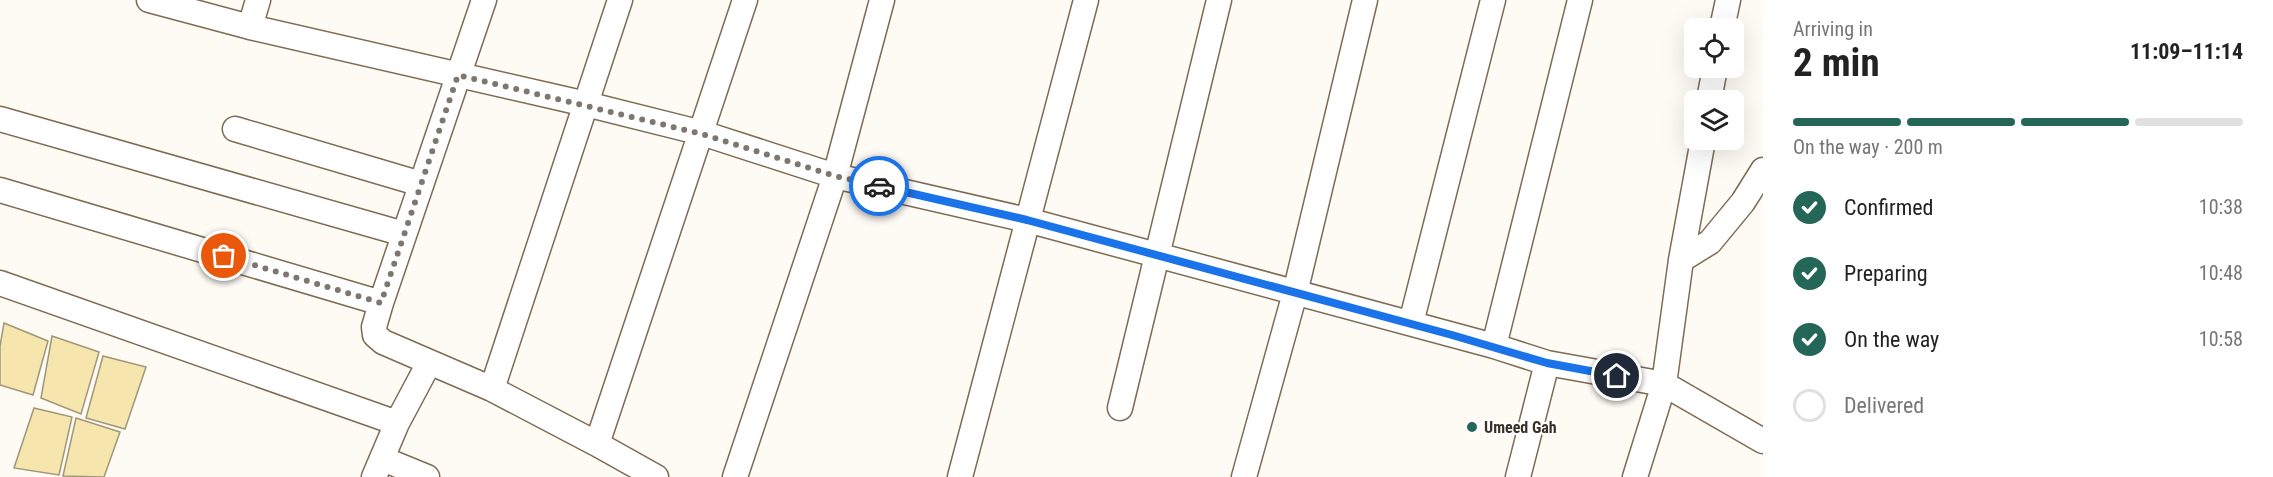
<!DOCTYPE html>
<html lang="en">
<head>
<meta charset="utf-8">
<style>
	body { margin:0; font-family:"Roboto Condensed",sans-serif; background:#f6f6f6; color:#222; height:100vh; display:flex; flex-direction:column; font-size:22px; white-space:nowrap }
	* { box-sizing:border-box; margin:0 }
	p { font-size:20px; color:#767676 }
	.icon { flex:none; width:33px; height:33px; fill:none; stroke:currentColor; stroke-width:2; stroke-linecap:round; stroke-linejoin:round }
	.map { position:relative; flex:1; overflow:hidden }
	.panel { display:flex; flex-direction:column; background:#fff; width:510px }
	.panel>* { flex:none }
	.tools { position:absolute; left:1684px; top:18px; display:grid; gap:12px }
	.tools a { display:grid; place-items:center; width:60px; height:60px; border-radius:9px; background:#fff; box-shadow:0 6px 24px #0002; font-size:30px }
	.pin { position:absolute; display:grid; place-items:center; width:51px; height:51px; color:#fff; margin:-26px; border:3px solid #fff; border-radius:50%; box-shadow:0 2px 6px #0007 }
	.courier { position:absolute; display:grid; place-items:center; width:60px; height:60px; margin:-30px; border:4px solid #1a73e8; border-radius:50%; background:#fff; color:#222; box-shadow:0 2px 8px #0007 }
	.head em { font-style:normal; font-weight:700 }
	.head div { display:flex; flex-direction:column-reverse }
	.head { display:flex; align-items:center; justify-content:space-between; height:102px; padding:0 30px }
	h1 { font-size:39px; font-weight:700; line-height:45px }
	.bar { display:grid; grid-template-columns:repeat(4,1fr); gap:9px 6px; align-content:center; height:72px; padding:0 30px }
	.bar i { height:8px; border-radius:4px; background:#e0e0e0 }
	.bar .selected { background:#246758 }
	.bar p { grid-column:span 4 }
	ol { padding:0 30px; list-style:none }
	li { display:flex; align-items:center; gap:18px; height:66px }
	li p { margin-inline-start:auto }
	li .icon { padding:6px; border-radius:50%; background:#246758; color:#fff; stroke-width:4 }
	li:last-child { color:#767676 }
	li i { width:33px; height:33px; border:3px solid #e0e0e0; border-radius:50% }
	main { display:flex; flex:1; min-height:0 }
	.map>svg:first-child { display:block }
	.building { fill:#f6e6ad; stroke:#9f977a; stroke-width:1.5 }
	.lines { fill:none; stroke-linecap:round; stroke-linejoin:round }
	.street-casing { stroke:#7d6b53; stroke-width:27 }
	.street { stroke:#fff; stroke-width:24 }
	.done { stroke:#7e776f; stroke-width:6; stroke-dasharray:0 10.8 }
	.route { stroke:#1a73e8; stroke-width:8 }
	.poi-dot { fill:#246758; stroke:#fff; stroke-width:2 }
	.labels { text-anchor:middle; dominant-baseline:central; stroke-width:4.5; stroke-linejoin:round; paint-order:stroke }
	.poi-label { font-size:16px; font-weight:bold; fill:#393127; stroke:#fff; text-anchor:start }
</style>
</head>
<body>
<main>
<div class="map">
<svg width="1763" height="477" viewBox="0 0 1763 477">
	<rect width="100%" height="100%" fill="#fefaf4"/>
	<path class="building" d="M4,323L48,341L33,395L0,385V346Z
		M52,336L99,352L81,414L41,398Z
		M103,356L146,367L125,429L86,418Z
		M34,408L72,417L59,475L14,468Z
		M76,418L120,432L104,477L63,476Z"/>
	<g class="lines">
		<g class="street-casing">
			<path id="street" d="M149,0L250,27L586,104L702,133L835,176L1027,220L1494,346L1547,363L1664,384L1763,441
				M484,0L381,303L374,327L375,335L383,342L492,389L597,444L656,477
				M250,27L258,0
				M1722,28L1728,0
				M1709,100L1715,68
				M0,119L404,234
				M235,129L421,184
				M0,190L381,303
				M1681,260L1710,242L1743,202L1763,170
				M0,283L397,423
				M1411,323L1493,0
				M1494,346L1580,0
				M492,389L620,0
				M1120,408L1219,0
				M597,444L745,0
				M383,459L427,477
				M374,477L397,423L429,363
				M735,477L835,176L882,0
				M960,477L1086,0
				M1244,477L1295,293L1365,0
				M1518,477L1547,363
				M1635,477L1664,384L1681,260L1703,140"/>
		</g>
		<use href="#street" class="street"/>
	</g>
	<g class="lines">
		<path class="done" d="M224,256L381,303L458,75L702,134L835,176L879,186"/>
		<path class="route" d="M879,186L1027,220L1452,335L1547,363L1617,376"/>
	</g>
	<circle class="poi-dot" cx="1472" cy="427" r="6"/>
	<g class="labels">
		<g class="poi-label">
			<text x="1484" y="427">Umeed Gah</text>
		</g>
	</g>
</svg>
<div class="tools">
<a><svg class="icon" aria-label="locate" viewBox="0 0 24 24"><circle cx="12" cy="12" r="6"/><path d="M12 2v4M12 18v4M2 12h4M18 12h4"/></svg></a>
<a><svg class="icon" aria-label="layers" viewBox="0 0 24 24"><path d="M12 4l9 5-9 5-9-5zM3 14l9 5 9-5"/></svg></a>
</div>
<div class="pin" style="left:224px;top:256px;background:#ea580c"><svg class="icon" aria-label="bag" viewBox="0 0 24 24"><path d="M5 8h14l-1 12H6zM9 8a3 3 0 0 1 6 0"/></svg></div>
<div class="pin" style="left:1617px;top:376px;background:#1f2937"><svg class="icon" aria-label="home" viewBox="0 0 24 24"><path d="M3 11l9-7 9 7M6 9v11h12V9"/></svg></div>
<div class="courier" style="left:879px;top:186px"><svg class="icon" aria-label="car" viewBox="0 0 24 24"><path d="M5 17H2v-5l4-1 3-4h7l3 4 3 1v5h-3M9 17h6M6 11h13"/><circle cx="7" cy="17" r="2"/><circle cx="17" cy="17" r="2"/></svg></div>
</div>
<section class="panel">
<div class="head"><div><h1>2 min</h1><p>Arriving in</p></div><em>11:09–11:14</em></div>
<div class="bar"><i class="selected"></i><i class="selected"></i><i class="selected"></i><i></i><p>On the way · 200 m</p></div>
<ol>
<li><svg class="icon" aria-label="check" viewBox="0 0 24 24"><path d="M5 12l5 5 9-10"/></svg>Confirmed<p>10:38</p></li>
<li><svg class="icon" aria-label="check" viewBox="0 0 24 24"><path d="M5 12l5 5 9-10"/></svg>Preparing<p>10:48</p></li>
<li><svg class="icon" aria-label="check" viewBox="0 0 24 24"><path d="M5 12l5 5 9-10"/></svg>On the way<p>10:58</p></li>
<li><i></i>Delivered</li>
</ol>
</section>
</main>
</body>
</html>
